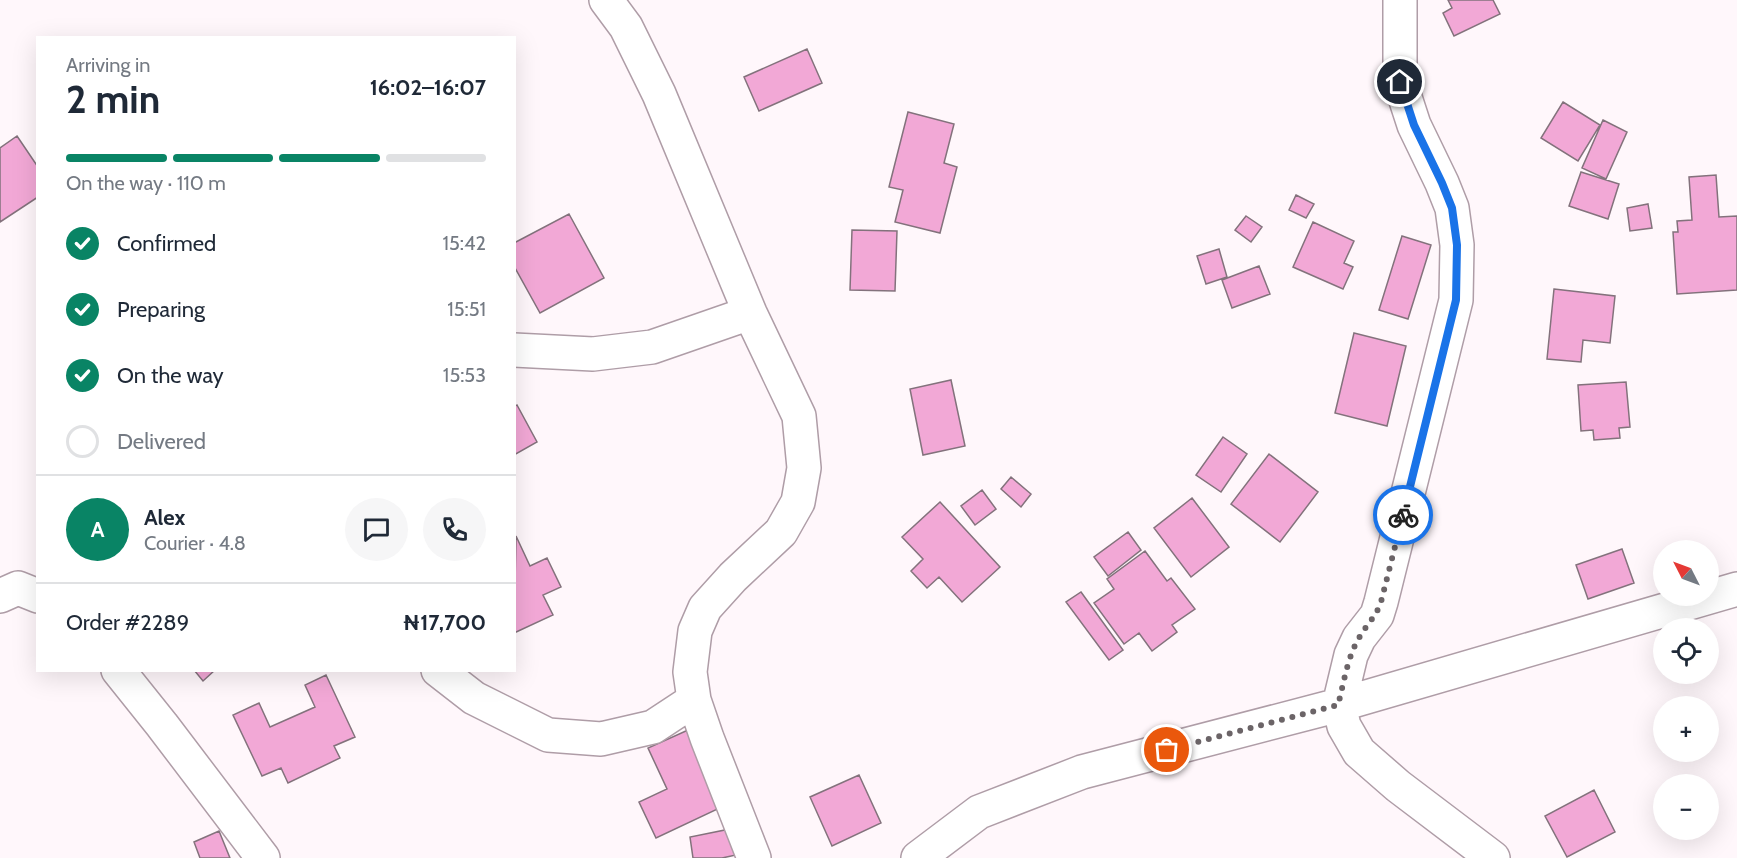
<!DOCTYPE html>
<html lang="en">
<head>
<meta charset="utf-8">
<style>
	body { margin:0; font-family:Cabin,sans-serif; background:#f6f6f7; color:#1f2937; height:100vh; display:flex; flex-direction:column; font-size:22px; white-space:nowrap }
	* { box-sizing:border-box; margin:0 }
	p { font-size:20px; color:#747a83 }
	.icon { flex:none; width:33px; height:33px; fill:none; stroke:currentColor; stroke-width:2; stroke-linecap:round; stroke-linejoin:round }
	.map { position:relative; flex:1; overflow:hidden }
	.side { position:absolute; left:36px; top:36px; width:480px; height:636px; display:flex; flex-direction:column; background:#fff; border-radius:0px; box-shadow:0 6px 24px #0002 }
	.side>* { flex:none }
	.needle { width:39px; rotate:312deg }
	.fabs { position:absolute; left:1653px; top:540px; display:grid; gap:12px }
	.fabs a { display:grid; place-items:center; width:66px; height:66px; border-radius:50%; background:#fff; box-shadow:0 6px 24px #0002; font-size:30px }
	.pin { position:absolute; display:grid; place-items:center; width:51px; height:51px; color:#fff; margin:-26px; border:3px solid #fff; border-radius:50%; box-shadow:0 2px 6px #0007 }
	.courier { position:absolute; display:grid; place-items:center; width:60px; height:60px; margin:-30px; border:4px solid #1a73e8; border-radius:50%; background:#fff; color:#222; box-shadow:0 2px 8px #0007 }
	.head em { font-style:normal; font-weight:700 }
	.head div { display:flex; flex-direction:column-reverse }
	.head { display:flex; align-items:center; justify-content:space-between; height:102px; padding:0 30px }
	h1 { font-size:39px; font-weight:700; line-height:45px }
	.bar { display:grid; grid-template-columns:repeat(4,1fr); gap:9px 6px; align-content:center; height:72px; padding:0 30px }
	.bar i { height:8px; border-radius:4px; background:#e0e1e3 }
	.bar .current { background:#098465 }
	.bar p { grid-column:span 4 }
	.line { display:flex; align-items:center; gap:15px; padding:0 30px; border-top:2px solid #e0e1e3 }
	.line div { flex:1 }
	.round { display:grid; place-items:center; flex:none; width:63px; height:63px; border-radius:32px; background:#f6f6f7 }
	ol { padding:0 30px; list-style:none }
	li { display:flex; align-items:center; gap:18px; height:66px }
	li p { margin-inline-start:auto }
	li .icon { padding:6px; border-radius:50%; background:#098465; color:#fff; stroke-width:4 }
	li:last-child { color:#747a83 }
	li i { width:33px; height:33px; border:3px solid #e0e1e3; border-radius:50% }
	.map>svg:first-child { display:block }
	.building { fill:#f2a8d6; stroke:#83727c; stroke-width:1.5 }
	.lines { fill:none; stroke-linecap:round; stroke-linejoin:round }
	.minor-casing { stroke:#af9da7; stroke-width:36 }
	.minor { stroke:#fff; stroke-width:33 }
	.done { stroke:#6b6467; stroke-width:6; stroke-dasharray:0 10.8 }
	.route { stroke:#1a73e8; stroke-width:8 }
</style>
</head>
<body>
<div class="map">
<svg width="1737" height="858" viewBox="0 0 1737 858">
	<rect width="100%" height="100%" fill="#fff7fb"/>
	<path class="building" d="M1448,0H1493L1500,14L1454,36L1443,13L1452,8Z
		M807,49L822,83L759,111L744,77Z
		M1563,102L1600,125L1578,161L1541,138Z
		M908,112L954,124L944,163L957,167L940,233L895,222L903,190L889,187Z
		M1603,120L1627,132L1606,179L1582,168Z
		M17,136L38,167V197L0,222V148Z
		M1581,172L1619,184L1608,219L1569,206Z
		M1716,175L1719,217L1737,216V290L1677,294L1673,232H1678L1677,221L1692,220L1689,177Z
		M1296,195L1314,204L1306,218L1289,210Z
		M1648,204L1652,228L1630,231L1627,208Z
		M569,214L604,278L540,313L514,266V243Z
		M1246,216L1262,227L1251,242L1235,230Z
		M1313,222L1354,241L1344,263L1353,267L1343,289L1293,267Z
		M852,230L897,231L895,291L850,290Z
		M1402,236L1431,245L1408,319L1379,310Z
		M1219,249L1227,277L1206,284L1197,256Z
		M1259,266L1270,294L1232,308L1222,280Z
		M1554,289L1615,296L1610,343L1583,340L1581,362L1547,359Z
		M1354,333L1406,346L1387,426L1335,413Z
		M951,380L965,446L923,455L910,389Z
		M1626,382L1630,427L1619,428L1620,438L1594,440L1593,430L1581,431L1578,385Z
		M517,405L537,442L514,455V407Z
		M1223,437L1247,454L1221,492L1196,475Z
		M1269,454L1318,492L1280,542L1231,504Z
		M1011,477L1031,494L1021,507L1001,489Z
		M982,490L996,509L975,525L961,506Z
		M1192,498L1229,547L1191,577L1154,528Z
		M940,502L1000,567L962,602L939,577L927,588L911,571L923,559L902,537Z
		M1128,532L1141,550L1108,576L1094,557Z
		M516,536L530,566L547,558L561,587L543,595L553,615L514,633Z
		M1622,549L1634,583L1588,599L1576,565Z
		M1145,551L1167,581L1171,578L1195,609L1172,625L1177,632L1152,651L1139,633L1124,644L1094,603L1114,589L1107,579Z
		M1081,592L1123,650L1109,660L1066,602Z
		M194,670H215L203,681Z
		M326,675L355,737L334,746L340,758L288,783L281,768L262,776L233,715L259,703L270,727L315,707L305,685Z
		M688,730L724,806L656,838L639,802L667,789L648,748Z
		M859,775L881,823L832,846L810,797Z
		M1594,790L1615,832L1567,857L1545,816Z
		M730,829L736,855L722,858H693L690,837Z
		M219,831L230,858H200L194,842Z"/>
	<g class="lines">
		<g class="minor-casing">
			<path id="minor" d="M606,0L626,27L659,94L750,313L799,416L804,468L798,502L781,532L733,577L705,608L695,631L690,672L694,700L707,738L754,858
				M1400,0V82L1414,125L1442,183L1452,208L1457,245L1456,300L1381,602L1377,615L1359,638L1351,655L1339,705L1344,726L1359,752L1398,786L1493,858
				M514,350L593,354L652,347L750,313
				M0,596L18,588L38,596
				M118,670L162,725L263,858
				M438,670L474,698L548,735L601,739L653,727L694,700
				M918,858L979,812L1082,772L1339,705L1737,589"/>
		</g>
		<use href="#minor" class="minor"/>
	</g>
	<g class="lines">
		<path class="done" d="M1167,750L1338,705C1344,683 1347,658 1359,638C1366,625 1376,617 1381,602L1403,515"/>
		<path class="route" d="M1400,82L1414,125L1442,183L1452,208L1457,245L1456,300L1403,515"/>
	</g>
</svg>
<div class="fabs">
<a><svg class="needle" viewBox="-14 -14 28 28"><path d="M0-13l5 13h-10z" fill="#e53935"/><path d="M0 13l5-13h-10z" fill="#747a83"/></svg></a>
<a><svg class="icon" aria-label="locate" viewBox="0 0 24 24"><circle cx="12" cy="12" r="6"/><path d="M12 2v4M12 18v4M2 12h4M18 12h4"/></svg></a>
<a>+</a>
<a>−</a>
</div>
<div class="pin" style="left:1167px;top:750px;background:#ea580c"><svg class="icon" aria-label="bag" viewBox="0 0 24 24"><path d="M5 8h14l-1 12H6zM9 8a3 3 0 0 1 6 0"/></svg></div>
<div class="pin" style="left:1400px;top:82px;background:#1f2937"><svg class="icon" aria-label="home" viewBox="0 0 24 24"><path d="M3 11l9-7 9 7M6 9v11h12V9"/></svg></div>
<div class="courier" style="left:1403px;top:515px"><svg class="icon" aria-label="bike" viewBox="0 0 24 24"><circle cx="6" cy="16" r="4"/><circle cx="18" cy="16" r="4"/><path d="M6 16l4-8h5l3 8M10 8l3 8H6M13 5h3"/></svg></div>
<section class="side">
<div class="head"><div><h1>2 min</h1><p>Arriving in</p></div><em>16:02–16:07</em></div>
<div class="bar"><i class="current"></i><i class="current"></i><i class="current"></i><i></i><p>On the way · 110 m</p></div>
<ol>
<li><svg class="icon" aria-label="check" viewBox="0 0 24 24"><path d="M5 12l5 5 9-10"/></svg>Confirmed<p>15:42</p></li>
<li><svg class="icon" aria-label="check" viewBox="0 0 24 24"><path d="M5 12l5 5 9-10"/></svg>Preparing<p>15:51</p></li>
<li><svg class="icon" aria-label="check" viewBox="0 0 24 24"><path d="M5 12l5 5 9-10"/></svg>On the way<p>15:53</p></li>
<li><i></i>Delivered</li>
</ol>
<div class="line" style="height:108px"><b class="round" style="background:#098465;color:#fff">A</b><div><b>Alex</b><p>Courier · 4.8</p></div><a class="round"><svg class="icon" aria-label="chat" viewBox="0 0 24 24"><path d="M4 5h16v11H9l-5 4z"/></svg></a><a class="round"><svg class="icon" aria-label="phone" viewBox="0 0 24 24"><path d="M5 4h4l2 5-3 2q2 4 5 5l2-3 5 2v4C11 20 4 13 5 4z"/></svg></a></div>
<div class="line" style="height:78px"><div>Order #2289</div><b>₦17,700</b></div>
</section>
</div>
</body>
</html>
